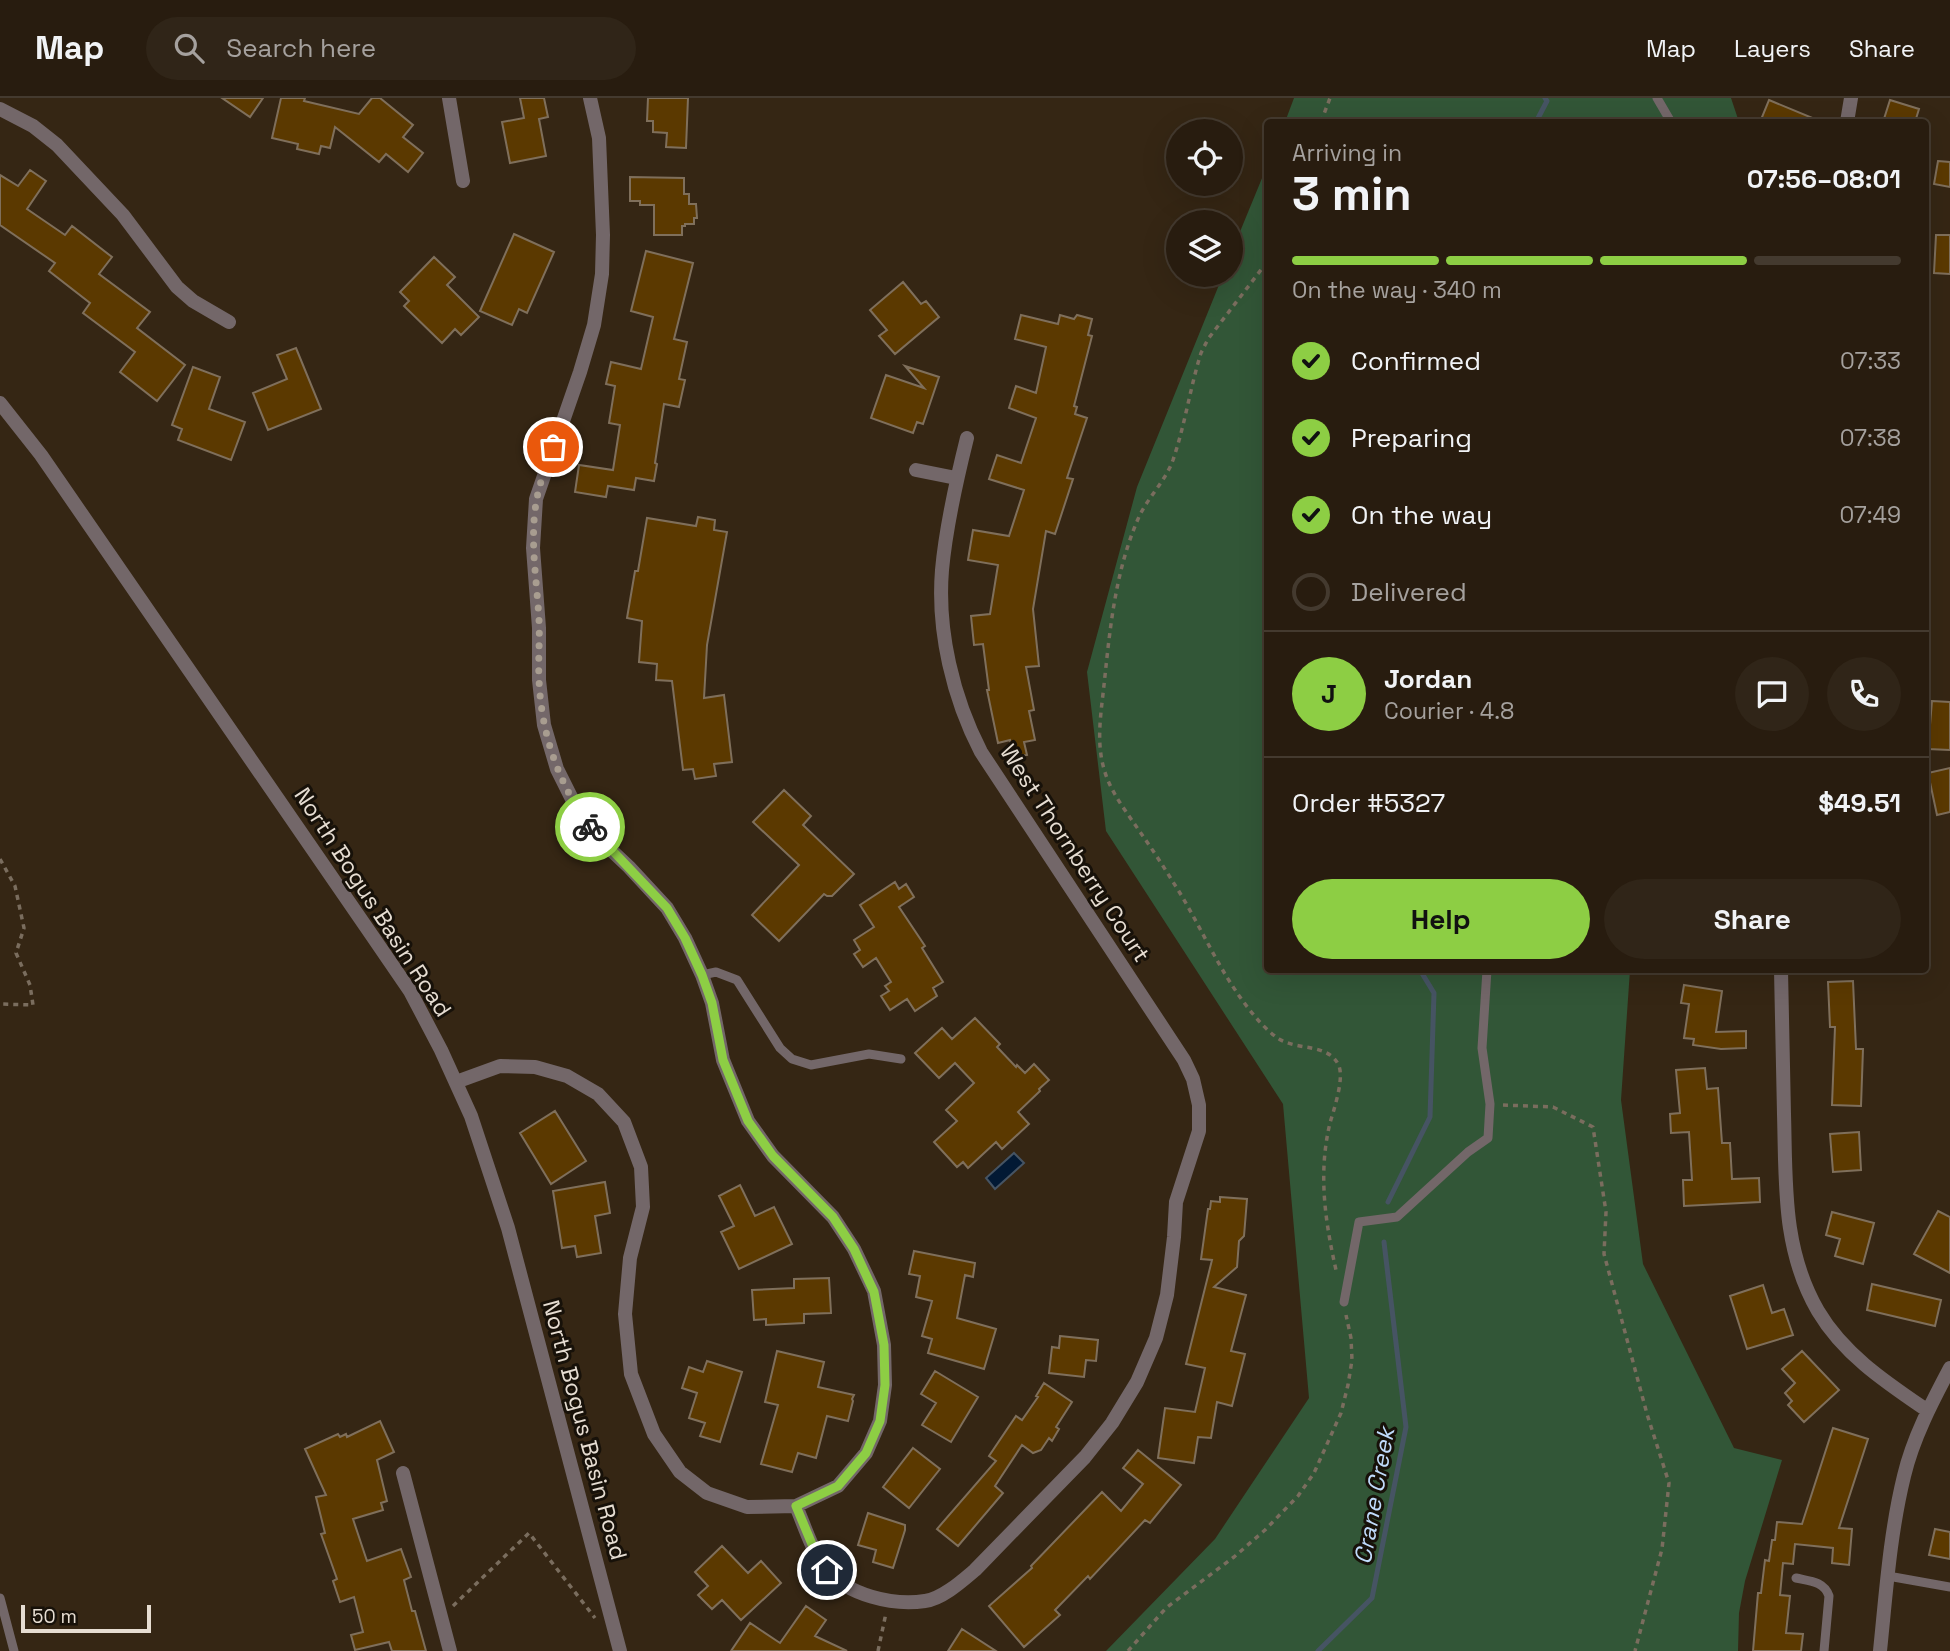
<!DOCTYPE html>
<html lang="en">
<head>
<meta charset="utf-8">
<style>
	body { margin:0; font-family:"Space Grotesk",sans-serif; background:#302518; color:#f1f3f6; height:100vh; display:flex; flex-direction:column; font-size:26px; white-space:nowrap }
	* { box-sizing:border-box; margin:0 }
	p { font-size:23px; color:#a5a19e }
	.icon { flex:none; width:38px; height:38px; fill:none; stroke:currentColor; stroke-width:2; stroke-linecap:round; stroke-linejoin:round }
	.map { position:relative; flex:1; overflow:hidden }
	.details { position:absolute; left:1264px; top:21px; width:665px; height:854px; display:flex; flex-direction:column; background:#281c0f; border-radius:7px; box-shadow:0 7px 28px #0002,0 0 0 2px #443a2f }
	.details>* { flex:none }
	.buttons { position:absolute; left:1166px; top:21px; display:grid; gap:14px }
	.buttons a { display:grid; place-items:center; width:77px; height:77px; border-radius:50%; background:#281c0f; box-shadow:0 7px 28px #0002,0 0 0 2px #443a2f; font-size:35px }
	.scale { position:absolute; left:21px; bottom:18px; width:130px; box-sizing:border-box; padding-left:7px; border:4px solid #e6ddd2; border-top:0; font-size:19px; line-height:24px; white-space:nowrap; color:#e6ddd2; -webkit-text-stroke:5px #171109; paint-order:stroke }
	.pin { position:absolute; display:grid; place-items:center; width:60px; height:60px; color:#fff; margin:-30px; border:4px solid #fff; border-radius:50%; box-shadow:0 2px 7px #0007 }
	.courier { position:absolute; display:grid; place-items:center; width:70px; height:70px; margin:-35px; border:5px solid #8dce44; border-radius:50%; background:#fff; color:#222; box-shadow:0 2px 9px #0007 }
	.head em { font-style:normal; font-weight:800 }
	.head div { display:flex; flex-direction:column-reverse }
	.head { display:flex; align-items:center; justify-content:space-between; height:119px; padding:0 28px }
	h1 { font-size:46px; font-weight:800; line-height:52px }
	.bar { display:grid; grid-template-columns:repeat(4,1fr); gap:10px 7px; align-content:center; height:84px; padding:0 28px }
	.bar i { height:9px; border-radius:5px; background:#443a2f }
	.bar .selected { background:#8dce44 }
	.bar p { grid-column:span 4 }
	.line { display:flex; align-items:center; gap:18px; padding:0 28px; border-top:2px solid #443a2f }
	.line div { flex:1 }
	.round { display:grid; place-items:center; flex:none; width:74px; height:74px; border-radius:37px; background:#302518 }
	ol { padding:0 28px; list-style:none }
	li { display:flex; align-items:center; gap:21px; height:77px }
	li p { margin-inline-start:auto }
	li .icon { padding:7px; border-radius:50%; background:#8dce44; color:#111; stroke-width:4 }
	li:last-child { color:#a5a19e }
	li i { width:38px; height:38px; border:4px solid #443a2f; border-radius:50% }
	.action { display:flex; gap:14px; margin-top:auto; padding:14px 28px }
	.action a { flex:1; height:80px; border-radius:42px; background:#8dce44; color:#111; font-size:28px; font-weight:800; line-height:80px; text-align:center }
	.action a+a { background:#302518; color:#f1f3f6 }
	header { display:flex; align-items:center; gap:42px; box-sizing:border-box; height:98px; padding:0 35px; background:#281c0f; border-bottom:2px solid #443a2f }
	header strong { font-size:33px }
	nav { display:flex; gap:38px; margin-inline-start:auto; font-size:24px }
	.search { width:490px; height:63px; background:#302518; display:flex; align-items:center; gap:18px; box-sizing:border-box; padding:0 24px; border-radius:38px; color:#a5a19e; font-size:26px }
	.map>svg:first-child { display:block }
	.green { fill:#325637 }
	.water { fill:#021934; stroke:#465463; stroke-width:2 }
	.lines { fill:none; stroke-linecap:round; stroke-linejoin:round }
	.stream { stroke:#465463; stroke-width:5 }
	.building { fill:#5b3900; stroke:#7f6f5b; stroke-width:2 }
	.path { stroke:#7a6d5e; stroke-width:3.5; stroke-dasharray:5 5; stroke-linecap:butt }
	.service { stroke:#736769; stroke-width:9 }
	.minor { stroke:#736769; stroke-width:14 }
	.tertiary { stroke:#736769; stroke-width:14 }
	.done { stroke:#a89d90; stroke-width:7; stroke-dasharray:0 12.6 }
	.route { stroke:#8dce44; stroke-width:9 }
	.labels { text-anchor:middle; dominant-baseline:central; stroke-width:6; stroke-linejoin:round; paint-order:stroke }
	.street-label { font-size:23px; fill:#e6ddd2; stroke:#171109 }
	.water-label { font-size:24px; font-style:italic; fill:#c0dbfb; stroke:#171109 }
</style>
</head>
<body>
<header>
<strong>Map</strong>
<div class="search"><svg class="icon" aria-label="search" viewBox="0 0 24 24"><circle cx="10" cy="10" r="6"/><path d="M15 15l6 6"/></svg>Search here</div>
<nav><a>Map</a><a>Layers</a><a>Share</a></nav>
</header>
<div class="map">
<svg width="1950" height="1553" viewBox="0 0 1950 1553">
	<rect width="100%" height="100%" fill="#352614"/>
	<path class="green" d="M1294,0H1731L1739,24H1285Z
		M1267,68V872H1630L1621,1002L1643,1166L1734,1350L1782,1362L1745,1483L1739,1515L1738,1553H1106L1215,1441L1309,1300L1283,1006L1106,733L1087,574L1137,389L1223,177H1230V158Z"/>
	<path class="water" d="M1014,1055L1024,1065L995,1091L986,1080Z"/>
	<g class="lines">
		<path class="stream" d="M1536,24L1547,3L1545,0
			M1388,1104L1430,1019L1434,895L1420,872
			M1318,1553L1372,1500L1406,1329L1384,1144"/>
	</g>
	<path class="building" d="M222,0H263L250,19Z
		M281,0H305L304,3L359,16L372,0H380L413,27L403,39L423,55L408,74L386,56L379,64L335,29L330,50L321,48L319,56L297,51L298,46L272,40Z
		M520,0H544L548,19L539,21L546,58L510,65L502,24L524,20Z
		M648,0H688L686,50L666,49L667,35L653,34V23H647Z
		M1769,2L1822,24H1760Z
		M1890,2L1919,11L1915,24H1883Z
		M1938,63L1950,64V89L1934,86Z
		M30,72L46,83L27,111L65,137L72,128L112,159L99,176L150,214L137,230L185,267L157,303L120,274L135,254L83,215L90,205L49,173L55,165L0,127V77L18,88Z
		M630,79L684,80V96H689V106H696L697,120H694V126H685V128H682V137H654V107H640V103H630Z
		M514,136L554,154L527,215L519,211L512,227L480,213Z
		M1936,137H1950V176L1934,175Z
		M646,153L693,165L674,241L687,244L679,281L685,282L679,309L664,306L655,365L657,366L654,383L636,380L634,392L608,388L606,399L575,394L579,367L613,372L620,327L609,325L615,288L606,286L611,264L641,271L653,219L631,213Z
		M434,159L455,179L447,187L479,219L461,237L455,231L442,245L404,208L409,203L400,194Z
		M903,184L921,206L926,203L939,219L895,256L879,238L887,232L870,212Z
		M1021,217L1058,226L1060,217L1074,221L1077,217L1092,221L1088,237L1092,238L1074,308L1077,309L1075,316L1087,320L1067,380L1073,381L1055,436L1046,433L1033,511L1039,568L1026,569L1034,612L1029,613L1035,642L1024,644L1027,657L1013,659L1010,642L998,645L987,592H989L983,546L974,547L971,518L990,516L998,467L968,462L973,432L1009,438L1024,392L989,381L997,357L1021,365L1036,320L1009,310L1016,288L1036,295L1046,249L1015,241Z
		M296,250L321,311L268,332L253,295L287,281L277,257Z
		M905,268L939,279L923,326L917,324L913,335L871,320L886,277L924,290Z
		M193,269L220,279L209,311L245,324L231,362L178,342L182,331L172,327Z
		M698,419L715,422L714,432L727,434L707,547L704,600L724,597L732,664L714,666L716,678L695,681L693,671L683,672L672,583L656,582L657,566L639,564L642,523L627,520L635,473H638L647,420L696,428Z
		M1932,603L1950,604V652L1928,651Z
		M1950,670V714L1937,717L1928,675Z
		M784,692L811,718L803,727L854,776L832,798H827L824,796L779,843L752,817L799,767L753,724Z
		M895,784L899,791L906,786L914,799L899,809L925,848L922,850L943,884L933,890L937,898L915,913L907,901L890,912L881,898L889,893L885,888L891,884L876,860L863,869L854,856L860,852L854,842L874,829L860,807Z
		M1853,883L1856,951H1863L1861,1008L1832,1007L1835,929H1830L1828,884Z
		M1684,887L1722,893L1716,934L1746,933V950L1721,951L1693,947L1694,941L1684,940L1689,906L1681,905Z
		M975,920L1000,946L997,949L1016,969L1017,967L1025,975L1034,966L1049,982L1039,991L1040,993L1018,1014L1029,1026L1002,1051L996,1044L968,1070L963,1064L957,1069L934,1044L957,1023L946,1012L974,985L955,965L939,980L915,955L942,930L952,941Z
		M1705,970L1707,991L1718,990L1722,1045H1730L1732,1081L1759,1080L1760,1104L1684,1108L1683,1082H1692L1689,1034L1671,1035L1670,1016L1680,1015L1676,972Z
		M555,1013L586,1063L551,1086L520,1035Z
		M1859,1034L1861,1072L1833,1074L1830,1036Z
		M605,1084L610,1115L595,1118L601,1155L577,1159L575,1148L562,1150L553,1093Z
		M740,1087L755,1118L774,1109L792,1146L739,1171L721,1134L734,1128L719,1098Z
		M1220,1099L1247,1101L1244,1138L1239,1143L1237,1169L1214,1189L1246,1197L1231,1253L1245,1256L1232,1308L1217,1304L1211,1340L1198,1339L1194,1365L1158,1360L1165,1310L1195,1314L1205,1270L1186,1266L1212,1162L1201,1161L1208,1111H1210L1211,1103L1220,1104Z
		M1938,1113L1950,1119V1175L1914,1156Z
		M1832,1114L1874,1125L1863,1166L1835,1158L1840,1141L1826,1137Z
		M914,1153L975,1165L973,1179L965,1177L957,1220L996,1231L984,1271L928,1255L932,1241L922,1238L932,1203L916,1199L920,1178L909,1176Z
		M829,1180L831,1215L804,1216V1225L766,1227V1221L754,1222L752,1192L794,1190V1181Z
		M1872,1186L1941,1202L1935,1228L1867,1212Z
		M1763,1187L1772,1215L1784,1211L1793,1237L1747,1251L1730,1198Z
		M1060,1238L1098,1242L1096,1263L1086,1262L1084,1279L1049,1275L1052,1249L1059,1250Z
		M777,1253L824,1264L818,1289L854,1297L852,1301L853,1303L848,1323L827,1318L816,1360L798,1355L792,1374L761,1366L778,1307L765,1304Z
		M1802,1253L1839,1292L1804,1324L1788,1307L1792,1303L1785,1295L1795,1285L1782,1271Z
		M707,1263L742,1274L720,1344L700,1338L705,1325L689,1320L697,1295L682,1290L689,1269L703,1274Z
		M935,1273L978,1299L951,1344L922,1327L936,1305L921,1296Z
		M1044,1285L1072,1304L1056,1329L1059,1331L1052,1343L1049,1340L1041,1352L1033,1355L1022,1347L995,1388L1003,1395L958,1448L937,1431L996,1363L989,1358L1016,1318L1022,1322L1038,1299L1036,1298Z
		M380,1323L394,1354L377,1362L387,1403L381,1405L383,1412L353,1421L367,1463L401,1451L411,1479L404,1482L412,1513H415L426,1553H392L389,1544L355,1552L351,1537L363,1534L354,1499L340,1504L333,1483L337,1481L321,1436L325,1435L316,1399L326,1397L305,1351L338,1336L340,1339L346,1336L347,1339Z
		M1833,1330L1868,1341L1839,1430L1852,1431L1849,1467L1832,1465L1833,1450L1795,1446L1793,1466L1783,1465L1780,1497L1790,1498L1786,1535L1803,1536L1801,1553H1753L1758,1495H1761L1765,1462L1769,1463L1772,1442H1775L1777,1424L1802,1426Z
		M913,1350L940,1371L909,1410L883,1389Z
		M1138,1352L1181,1387L1150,1425L1145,1422L1090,1481L1088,1478L1055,1512L1060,1517L1024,1549L989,1508L1032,1470L1031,1468L1102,1394L1121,1413L1143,1386L1123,1370Z
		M868,1415L905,1427V1432L893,1470L873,1464L876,1452L858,1447Z
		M1935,1431L1950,1434V1461L1929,1457Z
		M722,1448L748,1475L761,1463L781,1485L741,1522L722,1502L712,1511L698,1497L708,1488L695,1474Z
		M806,1508L826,1522L815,1538L847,1553H731L750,1525L780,1545Z
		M962,1531L996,1553H948Z"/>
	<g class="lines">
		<path class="path" d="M1321,24L1330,0
			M1267,164L1208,241L1201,255C1190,290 1185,327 1173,362C1165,384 1147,400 1138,421C1115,474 1110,531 1104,587C1101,615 1096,644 1104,671C1110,693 1125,712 1138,731C1150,748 1162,766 1173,784C1192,813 1207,846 1225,876C1237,896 1259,928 1279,941C1299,953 1329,945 1339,968C1344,982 1334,1011 1330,1025C1318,1075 1325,1123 1336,1172
			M0,761L15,788L24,830L16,855L30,887L33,907L0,906
			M1503,1007L1553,1009L1593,1029L1606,1114L1604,1156L1647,1316L1669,1385L1662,1451L1635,1553
			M453,1508L529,1435L595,1520
			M878,1553L886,1515
			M1128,1553L1166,1510L1234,1459L1265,1432L1298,1398L1314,1375L1341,1315L1348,1287L1352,1262L1351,1240L1346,1217"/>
		<path class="service" d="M1657,0L1671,24
			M702,877L716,874L737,882L780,950L792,961L811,967L869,956L901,961
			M1344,1204L1359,1124L1397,1119L1468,1054L1488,1040L1490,1006L1482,950L1487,872
			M1888,1478L1950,1489
			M1796,1480C1809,1483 1824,1483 1829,1498L1824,1553
			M0,1500L14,1553"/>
		<path class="minor" d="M449,0L463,83
			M0,11L33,28L57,47L123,117L177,189L193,203L229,224
			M1847,24L1851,0
			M916,372L956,380
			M1781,872C1782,920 1783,968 1784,1016C1786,1085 1782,1151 1818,1213C1844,1257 1887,1285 1928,1313
			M456,984L500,968L535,969L567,978L598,996L624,1024L641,1069L643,1109L630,1160L625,1216L631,1276L654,1336L680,1374L707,1395L747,1409L796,1408L838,1388L866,1355L880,1323L885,1287L884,1247L874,1193L854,1151L833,1119L773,1058L748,1023L723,962L712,905L702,877L685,840L667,810L629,769L595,737L577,711L557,671L544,627L539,582V530L533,450L536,401L580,274L594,227L602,176L603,137L599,40L590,0
			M403,1375L450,1553
			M796,1408C805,1429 812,1453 826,1471C847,1497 893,1508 925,1503C942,1501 962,1483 975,1472L1085,1359L1112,1325L1137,1284L1156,1240L1167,1197L1174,1139L1176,1104L1199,1033V1007L1193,981L1184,962L981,654C953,600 937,533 942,472C946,428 956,384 967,340
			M1880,1553C1886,1495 1890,1435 1904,1378C1913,1340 1932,1304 1950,1270"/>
		<path class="tertiary" d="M0,305L41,357L373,839L410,893L441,952L471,1018L508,1130L620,1553"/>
	</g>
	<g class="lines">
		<path class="done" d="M553,349C547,366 540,383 537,400C529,440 537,482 539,522C540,542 538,561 539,581C541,635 558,685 590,729"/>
		<path class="route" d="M590,729L667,810L685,840L702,877L712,905L723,962L748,1023L773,1058L833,1119L854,1151L874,1194L884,1247L885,1287L880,1323L866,1355L838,1388L796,1408L814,1451L827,1472"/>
	</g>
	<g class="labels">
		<g class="street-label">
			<text transform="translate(1075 755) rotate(57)">West Thornberry Court</text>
			<text transform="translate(373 804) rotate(57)">North Bogus Basin Road</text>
			<text transform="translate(585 1332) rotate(75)">North Bogus Basin Road</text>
		</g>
		<g class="water-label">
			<text transform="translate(1374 1398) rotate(-80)">Crane Creek</text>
		</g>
	</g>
</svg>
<div class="buttons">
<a><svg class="icon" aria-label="locate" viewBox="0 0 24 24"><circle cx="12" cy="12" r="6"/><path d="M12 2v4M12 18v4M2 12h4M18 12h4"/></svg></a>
<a><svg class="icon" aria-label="layers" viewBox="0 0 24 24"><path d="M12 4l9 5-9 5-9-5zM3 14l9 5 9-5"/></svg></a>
</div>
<div class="scale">50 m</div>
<div class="pin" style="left:553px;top:349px;background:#ea580c"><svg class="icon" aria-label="bag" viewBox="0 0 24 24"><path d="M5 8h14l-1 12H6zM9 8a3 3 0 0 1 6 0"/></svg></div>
<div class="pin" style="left:827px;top:1472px;background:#1f2937"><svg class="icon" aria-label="home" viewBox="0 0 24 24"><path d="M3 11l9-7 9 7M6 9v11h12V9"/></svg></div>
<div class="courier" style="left:590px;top:729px"><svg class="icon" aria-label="bike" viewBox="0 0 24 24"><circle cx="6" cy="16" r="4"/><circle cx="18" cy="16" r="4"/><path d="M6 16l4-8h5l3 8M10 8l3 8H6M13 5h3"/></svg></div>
<section class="details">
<div class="head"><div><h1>3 min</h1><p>Arriving in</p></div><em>07:56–08:01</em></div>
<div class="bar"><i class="selected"></i><i class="selected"></i><i class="selected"></i><i></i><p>On the way · 340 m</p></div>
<ol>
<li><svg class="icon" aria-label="check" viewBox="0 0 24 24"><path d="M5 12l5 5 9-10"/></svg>Confirmed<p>07:33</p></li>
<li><svg class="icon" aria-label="check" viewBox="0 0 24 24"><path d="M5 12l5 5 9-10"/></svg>Preparing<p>07:38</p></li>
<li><svg class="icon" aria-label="check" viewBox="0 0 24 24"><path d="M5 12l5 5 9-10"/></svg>On the way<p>07:49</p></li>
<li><i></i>Delivered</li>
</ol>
<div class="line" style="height:126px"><b class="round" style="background:#8dce44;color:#111">J</b><div><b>Jordan</b><p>Courier · 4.8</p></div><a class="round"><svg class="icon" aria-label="chat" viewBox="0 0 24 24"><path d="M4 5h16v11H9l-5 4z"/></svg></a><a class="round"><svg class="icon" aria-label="phone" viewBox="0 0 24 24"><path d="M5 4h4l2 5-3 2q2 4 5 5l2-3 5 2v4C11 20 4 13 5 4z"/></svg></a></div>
<div class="line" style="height:91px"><div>Order #5327</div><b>$49.51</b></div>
<div class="action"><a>Help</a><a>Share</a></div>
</section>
</div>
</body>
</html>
